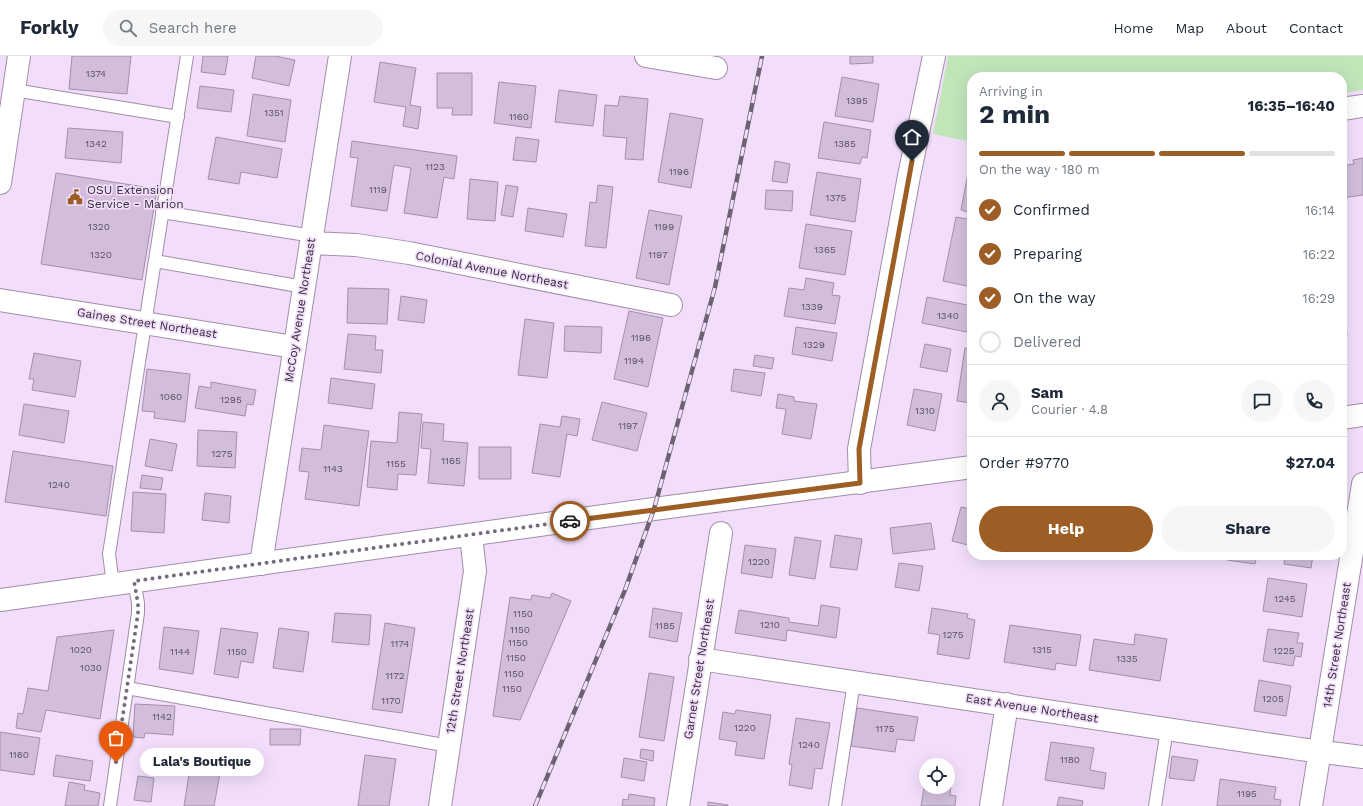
<!DOCTYPE html>
<html lang="en">
<head>
<meta charset="utf-8">
<style>
	body { margin:0; font-family:"Work Sans",sans-serif; background:#f6f6f7; color:#1f2937; height:100vh; display:flex; flex-direction:column; font-size:15px; white-space:nowrap }
	* { box-sizing:border-box; margin:0 }
	p { font-size:13px; color:#747a83 }
	.icon { flex:none; width:22px; height:22px; fill:none; stroke:currentColor; stroke-width:2; stroke-linecap:round; stroke-linejoin:round }
	.map { position:relative; flex:1; overflow:hidden }
	.drawer { position:absolute; left:967px; top:16px; width:380px; height:488px; display:flex; flex-direction:column; background:#fff; border-radius:16px; box-shadow:0 4px 16px #0002 }
	.drawer>* { flex:none }
	.controls { position:absolute; left:919px; top:702px; display:grid; gap:8px }
	.controls a { display:grid; place-items:center; width:36px; height:36px; border-radius:50%; background:#fff; box-shadow:0 4px 16px #0002; font-size:20px }
	.pin { position:absolute; display:grid; place-items:center; width:34px; height:34px; color:#fff; margin:-41px -17px; border-radius:50% 50% 50% 0; rotate:-45deg; box-shadow:0 0 4px #0007 }
	.pin .icon { rotate:45deg }
	.courier { position:absolute; display:grid; place-items:center; width:40px; height:40px; margin:-20px; border:3px solid #9c5e24; border-radius:50%; background:#fff; color:#222; box-shadow:0 1px 5px #0007 }
	.bubble { position:absolute; height:28px; border-radius:14px; background:#fff; box-shadow:0 4px 16px #0002; font-size:13px; font-weight:700; line-height:28px; text-align:center }
	.summary em { font-style:normal; font-weight:700 }
	.summary div { display:flex; flex-direction:column-reverse }
	.summary { display:flex; align-items:center; justify-content:space-between; height:68px; padding:0 12px }
	h1 { font-size:26px; font-weight:700; line-height:30px }
	.bar { display:grid; grid-template-columns:repeat(4,1fr); gap:6px 4px; align-content:center; height:48px; padding:0 12px }
	.bar i { height:5px; border-radius:3px; background:#e0e1e3 }
	.bar .current { background:#9c5e24 }
	.bar p { grid-column:span 4 }
	.line { display:flex; align-items:center; gap:10px; padding:0 12px; border-top:1px solid #e0e1e3 }
	.line div { flex:1 }
	.round { display:grid; place-items:center; flex:none; width:42px; height:42px; border-radius:21px; background:#f6f6f7 }
	ol { padding:0 12px; list-style:none }
	li { display:flex; align-items:center; gap:12px; height:44px }
	li p { margin-inline-start:auto }
	li .icon { padding:4px; border-radius:50%; background:#9c5e24; color:#fff; stroke-width:4 }
	li:last-child { color:#747a83 }
	li i { width:22px; height:22px; border:2px solid #e0e1e3; border-radius:50% }
	.button { display:flex; gap:8px; margin-top:auto; padding:8px 12px }
	.button a { flex:1; height:46px; border-radius:24px; background:#9c5e24; color:#fff; font-size:16px; font-weight:700; line-height:46px; text-align:center }
	.button a+a { background:#f6f6f7; color:#1f2937 }
	header { display:flex; align-items:center; gap:24px; box-sizing:border-box; height:56px; padding:0 20px; background:#fff; border-bottom:1px solid #e0e1e3 }
	header strong { font-size:19px }
	nav { display:flex; gap:22px; margin-inline-start:auto; font-size:14px }
	.search { width:280px; height:36px; background:#f6f6f7; display:flex; align-items:center; gap:10px; box-sizing:border-box; padding:0 14px; border-radius:22px; color:#747a83; font-size:15px }
	.map>svg:first-child { display:block }
	.green { fill:#c1e5b9 }
	.building { fill:#d2beda; stroke:#a290aa }
	.lines { fill:none; stroke-linecap:round; stroke-linejoin:round }
	.lane-casing { stroke:#a18ea8; stroke-width:14 }
	.street-casing { stroke:#a18ea8; stroke-width:24 }
	.primary-casing { stroke:#a18ea8; stroke-width:24 }
	.lane { stroke:#fff; stroke-width:12 }
	.street { stroke:#fff; stroke-width:22 }
	.primary { stroke:#fff; stroke-width:22 }
	.rail-casing { stroke:#6e6272; stroke-width:4.5 }
	.rail { stroke:#f2defa; stroke-width:3; stroke-dasharray:9; stroke-linecap:butt }
	.done { stroke:#766a7b; stroke-width:4; stroke-dasharray:0 7.2 }
	.route { stroke:#9c5e24; stroke-width:5 }
	.labels { text-anchor:middle; dominant-baseline:central; stroke-width:3.5; stroke-linejoin:round; paint-order:stroke }
	.number-label { font-size:10px; fill:#5c5060 }
	.poi-label { font-size:12px; fill:#342c37; stroke:#f2defa; text-anchor:start }
	.street-label { font-size:12px; fill:#342c37; stroke:#f2defa }
</style>
</head>
<body>
<header>
<strong>Forkly</strong>
<div class="search"><svg class="icon" aria-label="search" viewBox="0 0 24 24"><circle cx="10" cy="10" r="6"/><path d="M15 15l6 6"/></svg>Search here</div>
<nav><a>Home</a><a>Map</a><a>About</a><a>Contact</a></nav>
</header>
<div class="map">
<svg width="1363" height="750" viewBox="0 0 1363 750">
	<rect width="100%" height="100%" fill="#f2defa"/>
	<path class="green" d="M948,0H1363V34L1342,37V21H972V86L933,78Z"/>
	<path class="building" d="M72,0H131L127,38L69,33Z
		M203,0H228L225,19L201,16Z
		M256,0H275L295,4L289,30L252,22Z
		M850,0H873V7L850,8Z
		M380,6L416,12L410,49L421,51L418,73L403,70L406,51L374,46Z
		M437,17H472V59H452L453,52H437Z
		M842,21L879,28L873,66L835,60Z
		M499,26L536,30L531,72L494,67Z
		M200,30L234,34L231,56L197,52Z
		M559,34L597,39L593,70L555,66Z
		M253,38L291,44L285,86L247,80Z
		M620,40L648,43L643,104L625,103L627,82L603,80L605,49L618,50Z
		M670,57L703,63L691,132L658,126Z
		M824,66L871,74L867,102L862,101L860,108L818,102Z
		M68,72L123,76L121,107L65,102Z
		M216,81L282,93L277,122L241,116L239,128L208,123Z
		M516,81L539,84L536,106L513,104Z
		M352,85L457,100L454,123L444,121L437,162L404,157L411,112L394,109L387,155L351,150L358,102L350,101Z
		M972,96V157L961,154Z
		M1363,102V139L1342,142V110L1354,108L1353,104Z
		M775,105L790,108L787,127L772,125Z
		M817,116L861,123L855,166L810,159Z
		M56,117L157,133L142,224L41,208Z
		M470,123L498,126L495,165L467,163Z
		M506,129L518,131L513,161L501,159Z
		M598,129L613,131L606,192L585,190L590,146L596,147Z
		M766,134L793,135L792,155L765,153Z
		M528,152L567,158L563,181L525,175Z
		M649,154L682,160L669,229L636,222Z
		M956,161L972,164V231L943,225Z
		M806,168L852,175L845,219L799,212Z
		M806,222L834,227L832,239L840,240L835,268L784,260L789,232L804,234Z
		M348,232L389,233L387,268L347,267Z
		M401,240L427,244L424,267L398,264Z
		M927,241L972,250V277L922,267Z
		M1342,251L1347,279L1342,280Z
		M629,255L663,262L648,331L614,323Z
		M525,263L554,267L547,322L518,319Z
		M565,270L602,271L601,297L564,295Z
		M796,271L837,277L832,305L792,298Z
		M348,278L376,280L375,294H383L381,317L344,313Z
		M925,288L951,293L947,316L920,311Z
		M965,292L972,293V347L957,345Z
		M34,297L81,305L75,341L32,334L34,323H29Z
		M755,299L774,302L772,313L753,310Z
		M147,313L190,318L185,366L154,362L155,356L142,355Z
		M734,313L765,317L761,340L731,335Z
		M331,322L375,328L372,353L328,347Z
		M211,326L256,334L253,349L247,348L245,360L195,352L199,330L211,332Z
		M914,333L942,338L935,375L907,369Z
		M778,338L794,341V345L817,348L811,383L782,378L786,353L776,352Z
		M602,346L647,357L637,395L592,384Z
		M24,348L69,355L64,387L19,379Z
		M399,356L422,358L416,419L398,418L397,434L367,431L371,385L397,387Z
		M562,360L580,363L577,380L567,378L560,421L532,417L540,368L560,371Z
		M423,366L444,368L443,385L468,387L464,430L428,427L431,393L421,392Z
		M324,369L369,375L359,450L305,443L309,416L299,415L302,392L321,394Z
		M198,374L237,376L235,412L197,410Z
		M150,383L177,388L172,415L145,410Z
		M479,391H511V423H479Z
		M13,395L113,410L106,460L5,446Z
		M142,419L163,422L161,434L140,432Z
		M133,436L166,438L164,477L131,475Z
		M205,437L231,440L229,467L202,464Z
		M961,451L970,453L968,459L972,460V490L952,485Z
		M931,467L935,493L893,498L890,472Z
		M835,479L862,483L857,514L830,511Z
		M795,481L821,485L815,523L789,519Z
		M745,489L776,493L772,522L741,517Z
		M1079,499H1096L1095,503L1079,500Z
		M1227,499H1257L1255,508L1227,504Z
		M1285,499H1313L1311,512L1284,508Z
		M899,507L923,510L919,535L895,531Z
		M1268,522L1307,528L1302,561L1263,555Z
		M552,537L571,545L520,664L493,660L510,541L531,544L532,539L550,542Z
		M821,549L840,552L836,582L787,574L786,585L735,577L739,554L789,562V566L818,570Z
		M653,552L682,557L677,586L649,581Z
		M932,552L968,558L967,562L975,564L969,603L937,598L940,579L928,577Z
		M335,557L371,559L369,589L332,586Z
		M385,567L415,572L402,657L372,653Z
		M1010,569L1081,579L1076,610L1056,607L1055,614L1004,606Z
		M164,571L199,575L193,618L159,613Z
		M221,572L258,577L253,607L241,605L238,622L214,618Z
		M279,572L309,576L303,616L273,612Z
		M1268,573L1299,577L1297,587H1303L1301,601L1295,600L1293,610L1263,605Z
		M114,574L100,663L46,654L41,676L16,672L18,657L23,658L28,632L48,635L57,581Z
		M1135,578L1167,583L1160,625L1089,614L1094,583L1134,589Z
		M649,617L674,621L664,685L639,681Z
		M1259,624L1291,630L1286,660L1254,655Z
		M135,648L175,650L173,679L145,677L144,682L133,681Z
		M857,652L918,661L914,685L897,683L895,696L851,690Z
		M736,654L771,659L764,703L735,699L737,686L719,683L723,656L735,658Z
		M796,662L830,667L822,713L815,712L812,733L789,729L792,709L789,708Z
		M270,673H301L300,689H270Z
		M0,676L40,682L34,719L0,714Z
		M1051,686L1094,692L1090,714L1106,717L1104,733L1045,724Z
		M641,693L654,695L653,705L640,702Z
		M56,699L93,705L90,725L53,720Z
		M365,699L396,703L389,750H358Z
		M1172,700L1198,704L1194,725L1169,722Z
		M624,702L647,706L644,725L621,721Z
		M190,712L220,717L214,750H184Z
		M138,720L154,722L151,746L134,744Z
		M1220,723L1276,731L1274,743L1281,744L1280,750H1217Z
		M69,726L85,729L84,734L100,737L98,750H65Z
		M925,726H926V731H948V729L951,730L950,739L956,740L955,750H921Z
		M629,738L655,742L654,750H622L623,743L628,744Z
		M1059,741L1083,745L1082,750H1057Z
		M708,746L728,749V750H708Z"/>
	<g class="lines">
		<g class="lane-casing">
			<path id="lane" d="M14,34L178,61
				M162,156L313,180
				M155,205L304,231
				M113,528L109,498L187,0
				M127,632L449,690
				M110,750L138,557V547L134,525
				M835,750L854,626
				M1155,750L1167,673"/>
		</g>
		<g class="street-casing">
			<path id="street" d="M646,0L716,12
				M1342,53L1363,50
				M311,187L356,189L409,197L671,249
				M0,244L294,291
				M860,427L859,393L909,120L934,0
				M261,508L340,0
				M700,603L1300,693L1363,701
				M440,750L475,515L471,479
				M678,750L721,477
				M991,750L1007,648
				M1311,750L1363,428"/>
		</g>
		<g class="primary-casing">
			<path id="primary" d="M0,127L19,0
				M1342,362L1363,359
				M0,544L654,453L972,411"/>
		</g>
		<use href="#lane" class="lane"/>
		<use href="#street" class="street"/>
		<use href="#primary" class="primary"/>
		<g class="rail-casing">
			<path id="rail" d="M535,750L625,534L654,453L715,231L762,0"/>
		</g>
		<use href="#rail" class="rail"/>
	</g>
	<g class="lines">
		<path class="done" d="M116,706L138,557V548L134,525L570,465"/>
		<path class="route" d="M570,465L860,427L859,393L912,105"/>
	</g>
	<defs>
		<g id="civic-bare" transform="scale(1.2)"><path d="M-.6-6.5H3V-4.5H.6V-3L4-1V1h2V6H-6V1h2V-1L-.6-3ZM-1.2 2.5V6h2.4V2.5Z" fill="#9c5e24" stroke="#f2defa" stroke-width="2.5" paint-order="stroke"/></g>
	</defs>
	<g fill-rule="evenodd">
		<use href="#civic-bare" x="75" y="141"/>
	</g>
	<g class="labels">
		<g class="number-label">
			<text x="96" y="17">1374</text>
			<text x="857" y="44">1395</text>
			<text x="274" y="56">1351</text>
			<text x="519" y="60">1160</text>
			<text x="96" y="87">1342</text>
			<text x="845" y="87">1385</text>
			<text x="435" y="110">1123</text>
			<text x="679" y="115">1196</text>
			<text x="378" y="133">1119</text>
			<text x="836" y="141">1375</text>
			<text x="99" y="170">1320</text>
			<text x="664" y="170">1199</text>
			<text x="825" y="193">1365</text>
			<text x="101" y="198">1320</text>
			<text x="658" y="198">1197</text>
			<text x="812" y="250">1339</text>
			<text x="948" y="259">1340</text>
			<text x="641" y="281">1196</text>
			<text x="814" y="288">1329</text>
			<text x="634" y="304">1194</text>
			<text x="171" y="340">1060</text>
			<text x="231" y="343">1295</text>
			<text x="925" y="354">1310</text>
			<text x="628" y="369">1197</text>
			<text x="222" y="397">1275</text>
			<text x="451" y="404">1165</text>
			<text x="396" y="407">1155</text>
			<text x="333" y="412">1143</text>
			<text x="59" y="428">1240</text>
			<text x="759" y="505">1220</text>
			<text x="1285" y="542">1245</text>
			<text x="523" y="557">1150</text>
			<text x="770" y="568">1210</text>
			<text x="665" y="569">1185</text>
			<text x="520" y="573">1150</text>
			<text x="953" y="578">1275</text>
			<text x="518" y="586">1150</text>
			<text x="400" y="587">1174</text>
			<text x="81" y="593">1020</text>
			<text x="1042" y="593">1315</text>
			<text x="1284" y="594">1225</text>
			<text x="180" y="595">1144</text>
			<text x="237" y="595">1150</text>
			<text x="516" y="601">1150</text>
			<text x="1127" y="602">1335</text>
			<text x="91" y="611">1030</text>
			<text x="514" y="617">1150</text>
			<text x="395" y="619">1172</text>
			<text x="512" y="632">1150</text>
			<text x="1273" y="642">1205</text>
			<text x="391" y="644">1170</text>
			<text x="162" y="660">1142</text>
			<text x="745" y="671">1220</text>
			<text x="885" y="672">1175</text>
			<text x="809" y="688">1240</text>
			<text x="19" y="698">1160</text>
			<text x="1070" y="703">1180</text>
			<text x="1247" y="737">1195</text>
		</g>
		<g class="poi-label">
			<text x="87" y="134">OSU Extension<tspan x="87" dy="14">Service - Marion</tspan></text>
		</g>
		<g class="street-label">
			<text transform="translate(492 214) rotate(11)">Colonial Avenue Northeast</text>
			<text transform="translate(300 254) rotate(-81)">McCoy Avenue Northeast</text>
			<text transform="translate(147 267) rotate(9)">Gaines Street Northeast</text>
			<text transform="translate(1337 589) rotate(-81)">14th Street Northeast</text>
			<text transform="translate(699 613) rotate(-81)">Garnet Street Northeast</text>
			<text transform="translate(460 615) rotate(-81)">12th Street Northeast</text>
			<text transform="translate(1032 652) rotate(9)">East Avenue Northeast</text>
		</g>
	</g>
</svg>
<div class="controls">
<a><svg class="icon" aria-label="locate" viewBox="0 0 24 24"><circle cx="12" cy="12" r="6"/><path d="M12 2v4M12 18v4M2 12h4M18 12h4"/></svg></a>
</div>
<div class="pin" style="left:116px;top:706px;background:#ea580c"><svg class="icon" aria-label="bag" viewBox="0 0 24 24"><path d="M5 8h14l-1 12H6zM9 8a3 3 0 0 1 6 0"/></svg></div>
<div class="pin" style="left:912px;top:105px;background:#1f2937"><svg class="icon" aria-label="home" viewBox="0 0 24 24"><path d="M3 11l9-7 9 7M6 9v11h12V9"/></svg></div>
<div class="courier" style="left:570px;top:465px"><svg class="icon" aria-label="car" viewBox="0 0 24 24"><path d="M5 17H2v-5l4-1 3-4h7l3 4 3 1v5h-3M9 17h6M6 11h13"/><circle cx="7" cy="17" r="2"/><circle cx="17" cy="17" r="2"/></svg></div>
<div class="bubble" style="left:140px;top:692px;width:124px">Lala's Boutique</div>
<section class="drawer">
<div class="summary"><div><h1>2 min</h1><p>Arriving in</p></div><em>16:35–16:40</em></div>
<div class="bar"><i class="current"></i><i class="current"></i><i class="current"></i><i></i><p>On the way · 180 m</p></div>
<ol>
<li><svg class="icon" aria-label="check" viewBox="0 0 24 24"><path d="M5 12l5 5 9-10"/></svg>Confirmed<p>16:14</p></li>
<li><svg class="icon" aria-label="check" viewBox="0 0 24 24"><path d="M5 12l5 5 9-10"/></svg>Preparing<p>16:22</p></li>
<li><svg class="icon" aria-label="check" viewBox="0 0 24 24"><path d="M5 12l5 5 9-10"/></svg>On the way<p>16:29</p></li>
<li><i></i>Delivered</li>
</ol>
<div class="line" style="height:72px"><a class="round"><svg class="icon" aria-label="person" viewBox="0 0 24 24"><circle cx="12" cy="8" r="4"/><path d="M4 21q1-7 8-7t8 7"/></svg></a><div><b>Sam</b><p>Courier · 4.8</p></div><a class="round"><svg class="icon" aria-label="chat" viewBox="0 0 24 24"><path d="M4 5h16v11H9l-5 4z"/></svg></a><a class="round"><svg class="icon" aria-label="phone" viewBox="0 0 24 24"><path d="M5 4h4l2 5-3 2q2 4 5 5l2-3 5 2v4C11 20 4 13 5 4z"/></svg></a></div>
<div class="line" style="height:52px"><div>Order #9770</div><b>$27.04</b></div>
<div class="button"><a>Help</a><a>Share</a></div>
</section>
</div>
</body>
</html>
